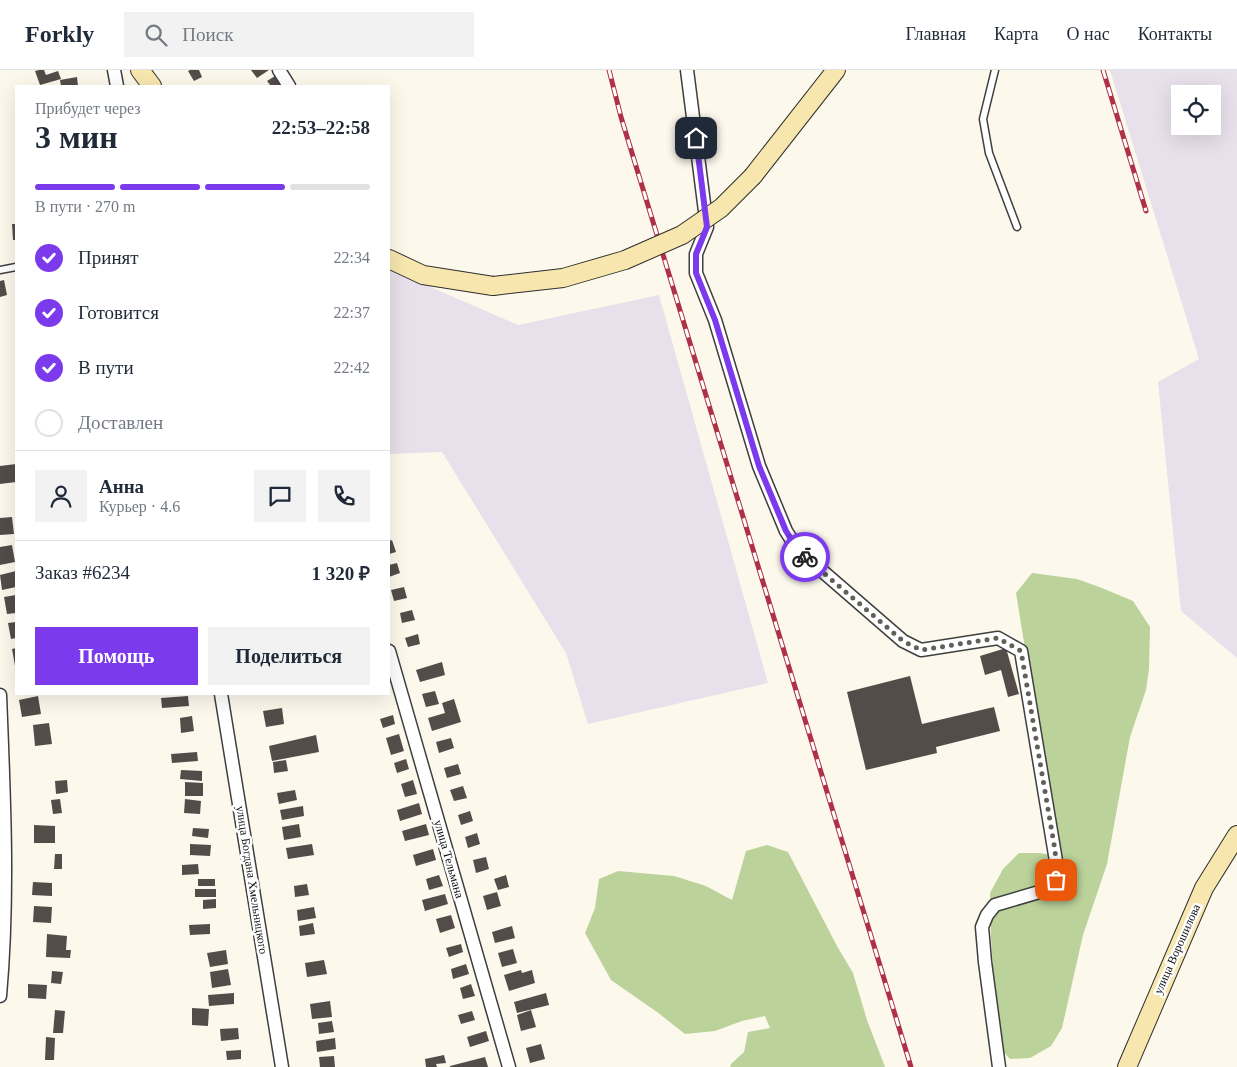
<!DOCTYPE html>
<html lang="ru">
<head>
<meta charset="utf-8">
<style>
	body { margin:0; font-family:Georgia,serif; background:#f2f2f3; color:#1f2937; height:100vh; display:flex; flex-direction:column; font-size:19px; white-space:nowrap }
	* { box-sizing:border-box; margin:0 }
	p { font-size:16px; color:#747a83 }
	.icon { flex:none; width:28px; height:28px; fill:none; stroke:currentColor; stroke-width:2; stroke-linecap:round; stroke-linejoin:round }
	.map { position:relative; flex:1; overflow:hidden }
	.details { position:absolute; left:15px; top:15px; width:375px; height:610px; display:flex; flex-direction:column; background:#fff; border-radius:0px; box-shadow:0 5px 20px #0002 }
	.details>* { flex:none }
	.controls { position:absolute; left:1171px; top:15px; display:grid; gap:10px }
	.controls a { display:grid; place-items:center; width:50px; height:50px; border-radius:0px; background:#fff; box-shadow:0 5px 20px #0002; font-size:25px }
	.pin { position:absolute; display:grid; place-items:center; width:42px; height:42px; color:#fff; margin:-21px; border-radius:10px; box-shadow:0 2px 8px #0006 }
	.courier { position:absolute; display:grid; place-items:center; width:50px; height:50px; margin:-25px; border:4px solid #7c3aed; border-radius:50%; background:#fff; color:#222; box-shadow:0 1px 6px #0007 }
	.summary em { font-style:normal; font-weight:700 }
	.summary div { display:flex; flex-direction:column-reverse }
	.summary { display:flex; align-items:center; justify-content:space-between; height:85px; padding:0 20px }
	h1 { font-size:32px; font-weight:700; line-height:38px }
	.bar { display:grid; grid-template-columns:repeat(4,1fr); gap:8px 5px; align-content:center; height:60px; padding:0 20px }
	.bar i { height:6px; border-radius:4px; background:#e0e1e3 }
	.bar .current { background:#7c3aed }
	.bar p { grid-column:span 4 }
	.line { display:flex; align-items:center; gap:12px; padding:0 20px; border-top:1px solid #e0e1e3 }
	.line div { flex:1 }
	.round { display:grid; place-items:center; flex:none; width:52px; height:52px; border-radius:0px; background:#f2f2f3 }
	ol { padding:0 20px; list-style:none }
	li { display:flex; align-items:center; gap:15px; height:55px }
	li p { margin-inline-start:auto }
	li .icon { padding:5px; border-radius:50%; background:#7c3aed; color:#fff; stroke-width:4 }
	li:last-child { color:#747a83 }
	li i { width:28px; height:28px; border:2px solid #e0e1e3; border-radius:50% }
	.action { display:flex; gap:10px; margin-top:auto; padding:10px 20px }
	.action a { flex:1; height:58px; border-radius:0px; background:#7c3aed; color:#fff; font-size:20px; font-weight:700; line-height:58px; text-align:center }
	.action a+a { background:#f2f2f3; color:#1f2937 }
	header { display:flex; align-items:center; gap:30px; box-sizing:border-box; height:70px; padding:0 25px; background:#fff; border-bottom:1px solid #e0e1e3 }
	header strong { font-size:24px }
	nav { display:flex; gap:28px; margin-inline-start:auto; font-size:18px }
	.search { width:350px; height:45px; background:#f2f2f3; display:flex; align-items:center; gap:12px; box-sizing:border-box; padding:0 18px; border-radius:0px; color:#747a83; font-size:19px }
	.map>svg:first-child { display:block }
	.industrial { fill:#e8e0ea; fill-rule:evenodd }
	.forest { fill:#bbd39a }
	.building { fill:#534c49 }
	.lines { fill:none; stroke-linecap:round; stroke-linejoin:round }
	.lane-casing { stroke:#3f3f3f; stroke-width:9 }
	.street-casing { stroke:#3f3f3f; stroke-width:15 }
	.secondary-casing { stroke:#2e2e2e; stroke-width:20 }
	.lane { stroke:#fff; stroke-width:6 }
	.street { stroke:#fff; stroke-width:12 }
	.secondary { stroke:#f7e6ad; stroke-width:18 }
	.rail-casing { stroke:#ae3147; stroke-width:5 }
	.rail { stroke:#fff; stroke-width:3; stroke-dasharray:9; stroke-linecap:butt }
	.secondary-bridge-casing { stroke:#2e2e2e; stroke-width:20; stroke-linecap:butt }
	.secondary-bridge { stroke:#f7e6ad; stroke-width:18 }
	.done { stroke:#605f5a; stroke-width:5; stroke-dasharray:0 9 }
	.route { stroke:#7c3aed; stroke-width:6 }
	.labels { text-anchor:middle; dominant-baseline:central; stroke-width:5; stroke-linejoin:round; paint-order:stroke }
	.street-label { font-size:12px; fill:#0c0c0c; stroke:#fff }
</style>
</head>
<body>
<header>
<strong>Forkly</strong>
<div class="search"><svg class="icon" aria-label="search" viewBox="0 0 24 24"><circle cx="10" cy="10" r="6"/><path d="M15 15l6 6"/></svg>Поиск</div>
<nav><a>Главная</a><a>Карта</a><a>О нас</a><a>Контакты</a></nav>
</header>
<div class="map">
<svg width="1237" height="997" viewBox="0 0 1237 997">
	<rect width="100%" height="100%" fill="#fdf8ec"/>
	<path class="industrial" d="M1110,0H1237V588L1181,541L1158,312L1199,289ZM1180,24H1212V56H1180Z
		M389,199L518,255L659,225L768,613L588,654L566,583L442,382L389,384Z"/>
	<path class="forest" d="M1032,503L1077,509L1102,518L1133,531L1150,557L1149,599L1146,620L1130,667L1107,794L1083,865L1062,958L1051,976L1030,988L1010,989L1000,978L997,957L991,868L990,823L1003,799L1019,783H1038L1062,786L1042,683L1016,523Z
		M767,775L788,782L837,876L853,903L867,950L885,997H730L731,994L744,982L748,962L770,958L765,946L742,951L715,961L685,964L657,942L611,910L585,863L595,838L599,809L618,801L674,806L706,816L732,830L746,781Z"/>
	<path class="building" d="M39,0H44L46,5L58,1L61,9L40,15L35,1Z
		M190,0H199L202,7L194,11L188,1Z
		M251,0H269L257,8Z
		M275,6L282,16H271L267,11Z
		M77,7L78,16H61L60,10Z
		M12,154H16V170H13Z
		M4,210L7,225L0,227V211Z
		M16,394V412L0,414V396Z
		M12,447L14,464L0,465V448Z
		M392,470L396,482L389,484V471Z
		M12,475L15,492L0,495V477Z
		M397,493L400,503L389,507V495Z
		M16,501V517L2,520L0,505Z
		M404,517L407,528L394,531L391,520Z
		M16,525V543L7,544L4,527Z
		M412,540L415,550L402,553L400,543Z
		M16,552V568L11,569L8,553Z
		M418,564L420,574L408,577L405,568Z
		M16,578V596H15L12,579Z
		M1006,578L1019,624L1008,627L1001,600L985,605L980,586Z
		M442,592L445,605L420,612L416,600Z
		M910,606L922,654L994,637L1000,661L936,677L937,683L866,700L847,622Z
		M435,621L439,634L426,637L422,624Z
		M38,626L41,644L22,647L19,630Z
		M188,626L189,636L162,638L161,628Z
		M454,629L461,652L432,661L428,648L445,643L442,633Z
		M282,638L284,654L266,657L263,641Z
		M393,645L395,654L383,658L380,649Z
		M192,646L194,661L181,663L180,648Z
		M49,653L52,674L35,676L33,655Z
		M399,664L404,681L391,685L386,668Z
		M316,665L319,682L272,691L269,676Z
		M451,668L454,678L439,683L436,672Z
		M197,682L198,691L172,693L171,684Z
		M406,689L409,699L397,703L394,693Z
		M286,690L288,701L274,703L273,692Z
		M458,694L461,704L447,708L444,698Z
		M181,700L202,701V711L180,709Z
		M67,710L68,722L56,724L55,711Z
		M413,710L417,724L405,727L401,714Z
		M185,712L203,713V726H185Z
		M463,716L467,728L454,731L450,720Z
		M295,720L297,730L279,734L277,723Z
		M60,729L62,743L53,744L51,730Z
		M185,729L201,731L200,744L184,743Z
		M419,733L422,744L400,751L397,740Z
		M303,736L304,746L282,750L280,740Z
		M470,741L473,751L461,755L458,745Z
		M299,754L301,767L284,770L282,757Z
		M426,754L429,765L405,771L402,761Z
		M34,755L55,756V773H34Z
		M193,758L209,759L208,768L192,766Z
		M477,763L480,774L468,778L465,767Z
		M190,774L211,775L210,786L190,785Z
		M312,774L314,785L288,789L286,778Z
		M433,779L436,790L416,796L413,785Z
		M55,784H62V799H54Z
		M486,787L489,799L476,803L473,790Z
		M198,794L199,804L182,805V795Z
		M439,805L443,816L429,820L426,809Z
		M506,805L509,817L498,820L494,809Z
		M198,809H215V816H198Z
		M33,812L52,813V826L32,825Z
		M307,814L309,825L295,827L294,816Z
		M195,819H216V827H195Z
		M497,822L501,836L487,840L483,826Z
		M445,824L448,834L425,841L422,830Z
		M216,829V838L203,839V830Z
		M34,836L52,837L51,853L33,852Z
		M314,837L316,848L298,851L297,840Z
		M451,845L455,858L440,863L436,849Z
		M313,853L315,864L300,866L299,856Z
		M210,854V864L190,865L189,855Z
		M512,856L515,868L495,873L492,862Z
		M47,864L67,866L66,880H71L70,888L46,887Z
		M461,874L463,882L449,887L446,878Z
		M513,879L517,893L502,897L498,883Z
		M226,880L228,894L210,897L207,883Z
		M324,890L327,904L307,907L305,893Z
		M466,894L469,904L453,909L451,899Z
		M228,899L231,915L212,918L210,902Z
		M521,900L522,903L532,900L535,913L509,921L504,905Z
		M52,901L63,902L61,914L51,913Z
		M28,914L47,915L46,929L28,928Z
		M471,914L475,926L463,929L460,918Z
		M234,923V934L209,936L208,925Z
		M546,923L549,935L517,943L514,932Z
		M330,931L332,947L312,949L310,934Z
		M192,938L209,939L208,956L192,955Z
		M55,940L65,941L63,963H53Z
		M531,940L536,957L521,961L517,945Z
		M472,941L475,950L461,954L458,945Z
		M332,951L334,962L319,964L318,953Z
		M238,958L239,969L221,971L220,959Z
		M486,961L489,971L470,977L467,967Z
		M46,967L55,968L54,990H45Z
		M335,968L336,979L317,982L316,971Z
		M541,974L545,989L530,993L526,978Z
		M241,980V989L227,990L226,981Z
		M444,985L446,993L436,994L437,997H426L425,989Z
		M334,986L335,997H320L319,987Z
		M485,987L488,997H450V996Z"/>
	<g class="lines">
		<g class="lane-casing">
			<path id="lane" d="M995,0L983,49L989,83L1017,157
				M0,200L16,197"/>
		</g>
		<g class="street-casing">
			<path id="street" d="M114,0L117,16
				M279,0L289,16
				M687,0L707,157L696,184V203L715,250L759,396L786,461L798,480L903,571L921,580L998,568L1021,581L1057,797L1056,810L1046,820L995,835L987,845L982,857L985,892L999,997
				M389,581L509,997
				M221,624L282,997
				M0,625C4,726 9,825 0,926"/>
		</g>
		<g class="secondary-casing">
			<path id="secondary" d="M140,0L152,16
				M753,106L836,0
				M389,189L423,205L493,216
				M1127,997L1204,818L1237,765"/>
		</g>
		<use href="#lane" class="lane"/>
		<use href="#street" class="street"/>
		<use href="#secondary" class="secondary"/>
		<g class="rail-casing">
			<path id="rail" d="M609,0L621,47L911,997
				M1103,0L1146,141"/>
		</g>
		<use href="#rail" class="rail"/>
		<g class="secondary-bridge-casing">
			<path id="secondary-bridge" d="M493,216L563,208L625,190L682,165L721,138L753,106"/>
		</g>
		<use href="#secondary-bridge" class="secondary-bridge"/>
	</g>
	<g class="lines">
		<path class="done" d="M805,487L903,571L921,580L998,568L1021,581L1054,774L1057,796L1056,810"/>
		<path class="route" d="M696,68L707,157L696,184V203L715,250L759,396L786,461L798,480L805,487"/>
	</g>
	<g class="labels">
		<g class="street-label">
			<text transform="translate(449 789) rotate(74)">улица Тельмана</text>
			<text transform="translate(252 810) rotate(81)">улица Богдана Хмельницкого</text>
			<text transform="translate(1177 879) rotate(-66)">улица Ворошилова</text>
		</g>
	</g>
</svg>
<div class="controls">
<a><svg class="icon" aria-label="locate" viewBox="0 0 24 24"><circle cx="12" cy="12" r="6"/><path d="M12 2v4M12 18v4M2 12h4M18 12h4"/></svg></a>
</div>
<div class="pin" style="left:1056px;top:810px;background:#ea580c"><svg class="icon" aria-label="bag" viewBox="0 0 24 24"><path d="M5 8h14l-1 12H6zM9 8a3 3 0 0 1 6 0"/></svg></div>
<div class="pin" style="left:696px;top:68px;background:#1f2937"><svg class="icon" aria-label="home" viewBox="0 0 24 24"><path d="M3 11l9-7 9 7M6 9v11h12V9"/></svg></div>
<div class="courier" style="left:805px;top:487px"><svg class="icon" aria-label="bike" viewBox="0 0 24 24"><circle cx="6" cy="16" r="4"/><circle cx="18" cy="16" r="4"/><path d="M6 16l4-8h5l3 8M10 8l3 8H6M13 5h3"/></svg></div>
<section class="details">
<div class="summary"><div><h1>3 мин</h1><p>Прибудет через</p></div><em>22:53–22:58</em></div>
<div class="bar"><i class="current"></i><i class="current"></i><i class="current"></i><i></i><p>В пути · 270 m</p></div>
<ol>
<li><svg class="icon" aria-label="check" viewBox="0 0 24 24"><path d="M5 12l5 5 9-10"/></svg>Принят<p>22:34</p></li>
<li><svg class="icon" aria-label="check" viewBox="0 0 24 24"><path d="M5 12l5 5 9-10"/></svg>Готовится<p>22:37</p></li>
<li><svg class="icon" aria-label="check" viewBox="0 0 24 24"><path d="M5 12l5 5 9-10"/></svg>В пути<p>22:42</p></li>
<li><i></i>Доставлен</li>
</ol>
<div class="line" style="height:90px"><a class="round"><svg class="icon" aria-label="person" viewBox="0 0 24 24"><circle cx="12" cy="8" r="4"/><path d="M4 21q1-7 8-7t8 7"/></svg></a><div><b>Анна</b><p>Курьер · 4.6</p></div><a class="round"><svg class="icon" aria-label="chat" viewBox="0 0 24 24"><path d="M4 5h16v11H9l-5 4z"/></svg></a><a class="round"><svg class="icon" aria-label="phone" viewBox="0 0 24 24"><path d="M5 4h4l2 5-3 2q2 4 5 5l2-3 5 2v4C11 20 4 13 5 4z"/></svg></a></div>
<div class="line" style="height:65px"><div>Заказ #6234</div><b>1 320 ₽</b></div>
<div class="action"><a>Помощь</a><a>Поделиться</a></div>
</section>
</div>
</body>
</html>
